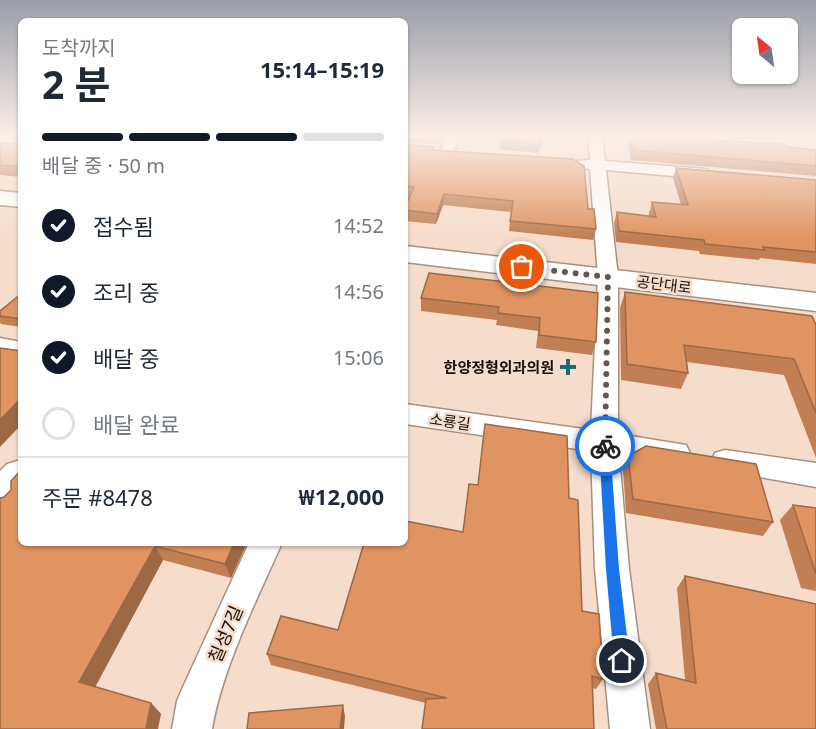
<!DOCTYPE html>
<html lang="ko">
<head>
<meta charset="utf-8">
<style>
	body { margin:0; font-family:"Noto Sans","Noto Sans KR",sans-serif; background:#f6f6f7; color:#1f2937; height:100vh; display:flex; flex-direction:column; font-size:22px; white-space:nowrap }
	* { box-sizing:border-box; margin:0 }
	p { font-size:20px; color:#747a83 }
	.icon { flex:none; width:33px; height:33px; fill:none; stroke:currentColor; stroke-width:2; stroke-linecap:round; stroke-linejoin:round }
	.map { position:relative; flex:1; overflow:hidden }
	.drawer { position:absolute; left:18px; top:18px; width:390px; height:528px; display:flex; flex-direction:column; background:#fff; border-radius:9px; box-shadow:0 2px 4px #0004 }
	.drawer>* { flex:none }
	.needle { width:39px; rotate:331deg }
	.fabs { position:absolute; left:732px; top:18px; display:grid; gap:12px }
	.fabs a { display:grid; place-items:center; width:66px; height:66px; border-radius:9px; background:#fff; box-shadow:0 2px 4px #0004; font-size:30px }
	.pin { position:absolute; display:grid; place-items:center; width:51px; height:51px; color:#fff; margin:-26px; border:3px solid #fff; border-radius:50%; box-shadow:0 2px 6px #0007 }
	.courier { position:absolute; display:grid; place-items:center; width:60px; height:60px; margin:-30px; border:4px solid #1a73e8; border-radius:50%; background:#fff; color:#222; box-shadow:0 2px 8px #0007 }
	.headline em { font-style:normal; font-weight:700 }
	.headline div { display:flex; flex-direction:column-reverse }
	.headline { display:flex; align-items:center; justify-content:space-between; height:102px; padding:0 24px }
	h1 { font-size:39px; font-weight:700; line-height:45px }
	.bar { display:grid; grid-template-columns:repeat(4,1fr); gap:9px 6px; align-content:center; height:72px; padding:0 24px }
	.bar i { height:8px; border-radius:4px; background:#e0e1e3 }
	.bar .selected { background:#111827 }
	.bar p { grid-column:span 4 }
	.line { display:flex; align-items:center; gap:15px; padding:0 24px; border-top:2px solid #e0e1e3 }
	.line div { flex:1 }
	ol { padding:0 24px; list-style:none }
	li { display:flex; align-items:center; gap:18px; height:66px }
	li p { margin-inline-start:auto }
	li .icon { padding:6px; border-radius:50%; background:#111827; color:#fff; stroke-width:4 }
	li:last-child { color:#747a83 }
	li i { width:33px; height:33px; border:3px solid #e0e1e3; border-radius:50% }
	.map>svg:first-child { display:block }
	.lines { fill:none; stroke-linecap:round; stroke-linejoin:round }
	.street-casing { stroke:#a89080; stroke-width:3 }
	.secondary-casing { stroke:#a89080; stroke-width:3 }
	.street { fill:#fff; fill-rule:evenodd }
	.secondary { fill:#fff; fill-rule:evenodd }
	.wall { fill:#c17f53 }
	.shaded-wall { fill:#9d6844 }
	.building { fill:#e09461; stroke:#9d6844; stroke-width:1.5 }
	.route { fill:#1a73e8 }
	.done { stroke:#65574d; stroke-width:6; stroke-dasharray:0 10.8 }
	.poi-dot { fill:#1e6a71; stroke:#f6dccb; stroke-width:2 }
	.labels { text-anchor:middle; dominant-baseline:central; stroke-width:5; stroke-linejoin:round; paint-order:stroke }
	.street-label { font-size:15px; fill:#170f09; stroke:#f6dccb }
	.poi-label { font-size:15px; font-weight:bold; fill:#170f09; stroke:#f6dccb; text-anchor:end }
	.near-street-label { font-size:18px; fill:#170f09; stroke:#f6dccb }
</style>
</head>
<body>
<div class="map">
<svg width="816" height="729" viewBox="0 0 816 729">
	<rect width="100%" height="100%" fill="#f6dccb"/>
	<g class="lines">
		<g class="street-casing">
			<path id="street" d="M445,136H459L454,152L447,156L440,152Z
				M588,136H602L605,161L706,169L714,174L706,179L606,170L618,277V434L686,445L690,453L686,461L676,464L619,456L629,569L650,729H610L595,569L591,451L405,424V404L591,430L598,277L590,169L577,167L574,164L577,161L590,160Z
				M0,338L21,342V358L0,354Z
				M725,450L816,463V487L715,469L711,461L715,453Z
				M249,543H282C257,599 222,669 212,729H172L177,701L183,687Z"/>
		</g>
		<g class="secondary-casing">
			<path id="secondary" d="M0,191L21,193V207L0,205Z
				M405,246L816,293V311L405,262Z
				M21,460V503L15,510L0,516V471L7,464Z"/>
		</g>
		<use href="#street" class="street"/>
		<use href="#secondary" class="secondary"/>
	</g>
	<path class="wall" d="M405,136H442L438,144L405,142Z
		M542,136L539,153L499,149L500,141Z
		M630,136L816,150V176L631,160L628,144Z
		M705,136H775L773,141Z
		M21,139V177L0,175V143L12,144Z
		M405,144L434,147L433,150L588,209L596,229L593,240L509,231L511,212L443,205L436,224L405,221V207L409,197L405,196Z
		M676,168L816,180V264L760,258L759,260L700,254L699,251L616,242L614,223L617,212L649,216V213L652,202L681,205L673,178Z
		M625,292L816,325V458L784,375L687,362L688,373L681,389L621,380L620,308Z
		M598,293L596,342L592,355L536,348L538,331L496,325L497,320L421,311V298Z
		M21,294V327L1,324L0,322V311Z
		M483,438L569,498L582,611L603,679L596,689L592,688L426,703L271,665L267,654L338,630L463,532L478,485Z
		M628,456L773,522L763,536L626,513L623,470Z
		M793,505L816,508V591L801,588L780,520Z
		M21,543H247L231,578L163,560L95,687L151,703L161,714L0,729Z
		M685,576L816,729H656L648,684L656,673L685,680L677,588Z"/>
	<path class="shaded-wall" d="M439,136H442L438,144Z
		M444,194L443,205L436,224L437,214Z
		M21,398V425L0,447V420Z
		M234,543H247L231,578L225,564Z
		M155,546L163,560L92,693L79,682Z
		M151,703L161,714L158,729H146Z
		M343,705L345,716L344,729H340Z"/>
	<path class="building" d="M502,136H542L541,145L500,141Z
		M631,136L784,144L786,147L816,150V166L634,150Z
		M21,139V167L0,165V143L12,144Z
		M405,144L434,147L432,150L573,159L584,166L588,209H594L596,229L510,221L513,201L444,194L437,214L405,210V207L414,187L405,186Z
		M676,168L816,180V252L763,247L765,250L705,244L704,240L619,231L617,212L656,217L652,202L688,205Z
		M429,273L598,293L596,342L539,335L540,318L498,313L499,307L421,298Z
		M625,292L812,316L816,325V413L794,359L684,345L688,373L627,364Z
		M21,294V319L0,316V311Z
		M0,348L21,351V398L0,420Z
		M485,424L567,436L569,498L578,500L582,611L599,614L603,679L592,676L594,729H422L426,699L447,698L267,654L281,616L338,630L364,543H405V521L463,532L469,484L478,485Z
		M646,446L756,464L773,522L633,499L628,456Z
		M21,470V543H234L225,564L155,546L79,682L151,703L146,729H0V498L4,497L11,490V481Z
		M793,505L816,508V574Z
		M685,576L816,604V729H667L656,673L696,683Z
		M343,705L340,729H247L249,713Z"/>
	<linearGradient id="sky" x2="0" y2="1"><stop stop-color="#9a9da8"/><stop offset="0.57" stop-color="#fbefe8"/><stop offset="1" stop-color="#fbefe8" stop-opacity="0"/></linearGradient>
	<rect width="816" height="238" fill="url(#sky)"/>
	<path class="route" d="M605,442L610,446L619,569L630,661L627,666L622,668L617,666L614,661L606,569L599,446Z"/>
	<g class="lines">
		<path class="done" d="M522,267L608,277L605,446"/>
	</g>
	<path class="poi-dot" d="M565 358h6v6h6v6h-6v6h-6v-6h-6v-6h6z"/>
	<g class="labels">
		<g class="street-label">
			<text transform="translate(664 284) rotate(7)">공단대로</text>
			<text transform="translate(450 421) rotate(8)">소룡길</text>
		</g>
		<g class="poi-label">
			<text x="554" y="367">한양정형외과의원</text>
		</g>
		<g class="near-street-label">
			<text transform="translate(225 634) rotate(-67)">칠성7길</text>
		</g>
	</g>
</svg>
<div class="fabs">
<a><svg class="needle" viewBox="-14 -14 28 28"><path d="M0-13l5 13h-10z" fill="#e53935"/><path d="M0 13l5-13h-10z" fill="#747a83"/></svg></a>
</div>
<div class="pin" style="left:522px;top:267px;background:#ea580c"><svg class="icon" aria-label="bag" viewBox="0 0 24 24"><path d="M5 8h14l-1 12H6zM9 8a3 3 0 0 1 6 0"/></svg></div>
<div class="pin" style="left:622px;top:661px;background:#1f2937"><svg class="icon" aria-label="home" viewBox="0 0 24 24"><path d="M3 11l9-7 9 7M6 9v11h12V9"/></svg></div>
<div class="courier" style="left:605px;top:446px"><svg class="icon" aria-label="bike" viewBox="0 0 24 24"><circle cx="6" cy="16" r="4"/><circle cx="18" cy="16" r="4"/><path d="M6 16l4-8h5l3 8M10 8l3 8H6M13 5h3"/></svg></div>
<section class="drawer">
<div class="headline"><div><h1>2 분</h1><p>도착까지</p></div><em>15:14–15:19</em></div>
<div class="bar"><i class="selected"></i><i class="selected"></i><i class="selected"></i><i></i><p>배달 중 · 50 m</p></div>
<ol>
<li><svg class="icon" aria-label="check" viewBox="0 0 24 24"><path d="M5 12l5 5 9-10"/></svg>접수됨<p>14:52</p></li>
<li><svg class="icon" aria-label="check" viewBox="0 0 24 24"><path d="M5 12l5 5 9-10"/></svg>조리 중<p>14:56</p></li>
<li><svg class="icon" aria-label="check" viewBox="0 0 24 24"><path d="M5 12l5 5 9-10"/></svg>배달 중<p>15:06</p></li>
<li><i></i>배달 완료</li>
</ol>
<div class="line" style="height:78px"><div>주문 #8478</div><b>₩12,000</b></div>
</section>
</div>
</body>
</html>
